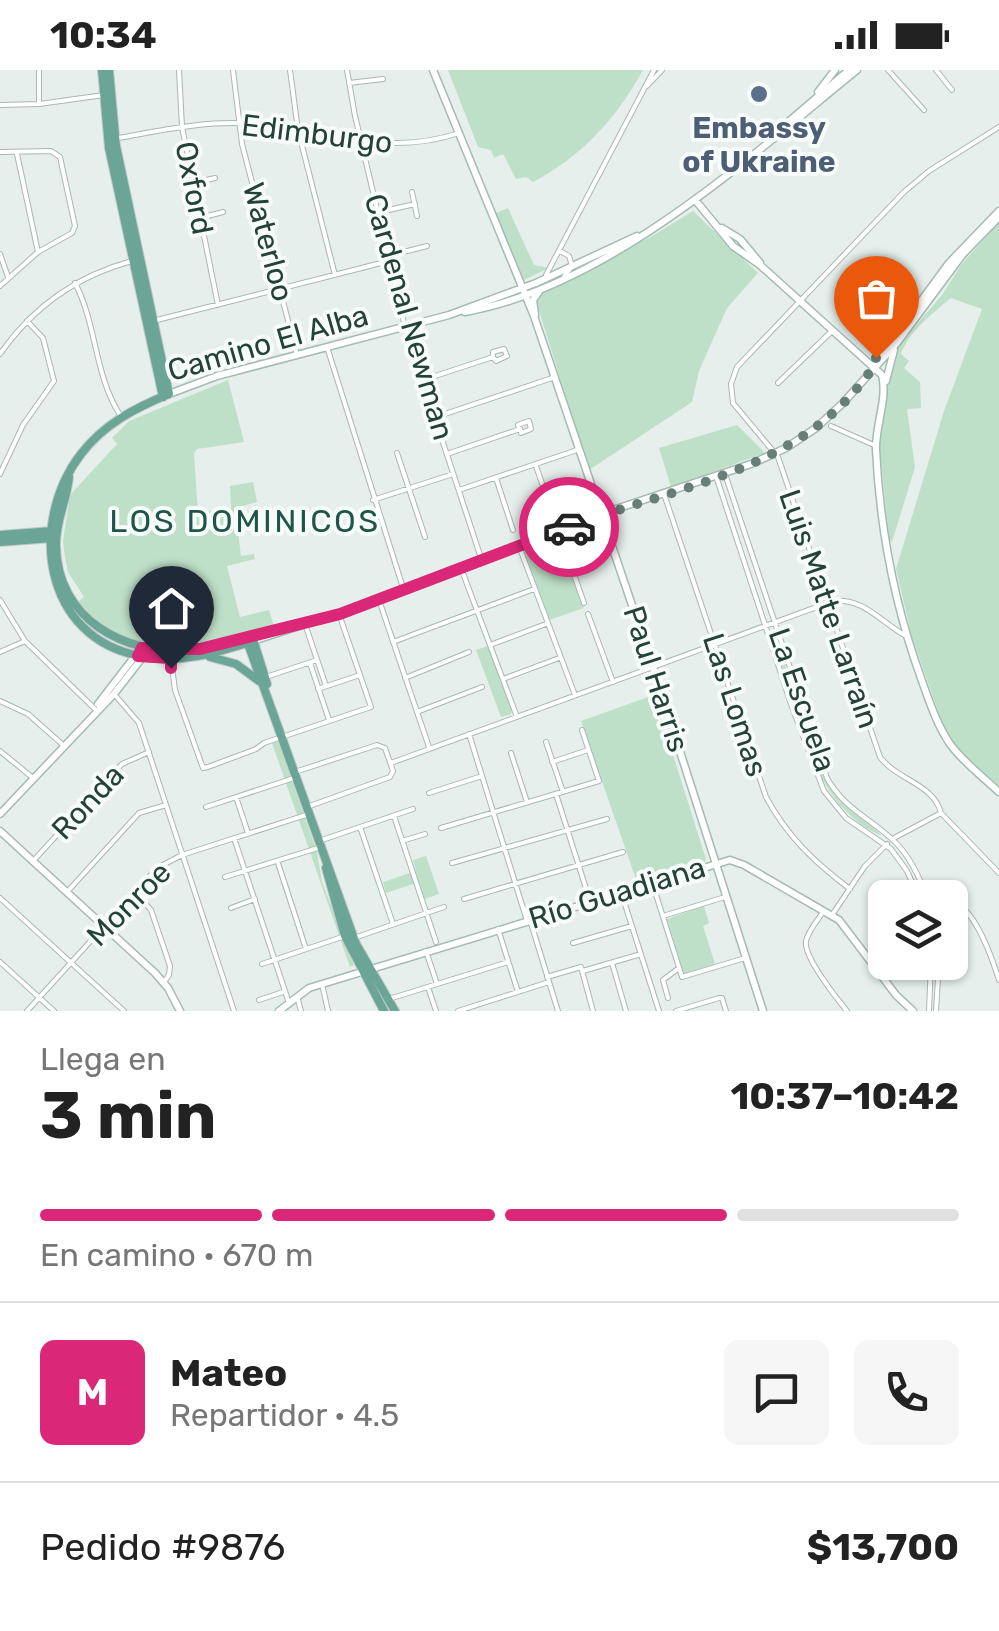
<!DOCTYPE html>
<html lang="es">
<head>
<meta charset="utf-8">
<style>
	body { margin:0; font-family:Rubik,sans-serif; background:#f6f6f6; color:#222; height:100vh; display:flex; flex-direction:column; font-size:38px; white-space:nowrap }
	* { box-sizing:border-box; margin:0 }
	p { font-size:32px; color:#767676 }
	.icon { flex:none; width:55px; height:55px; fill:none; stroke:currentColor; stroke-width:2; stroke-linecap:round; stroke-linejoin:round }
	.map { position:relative; height:941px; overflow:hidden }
	.panel { display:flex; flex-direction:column; background:#fff; flex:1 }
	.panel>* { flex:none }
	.tools { position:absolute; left:868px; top:810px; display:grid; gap:20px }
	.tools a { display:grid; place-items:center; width:100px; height:100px; border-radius:15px; background:#fff; box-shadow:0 2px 8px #0004; font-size:50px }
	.pin { position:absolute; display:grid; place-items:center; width:85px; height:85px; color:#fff; margin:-102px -42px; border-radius:50% 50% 50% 0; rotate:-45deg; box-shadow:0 0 10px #0007 }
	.pin .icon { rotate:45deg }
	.courier { position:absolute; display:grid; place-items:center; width:100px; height:100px; margin:-50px; border:8px solid #db2777; border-radius:50%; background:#fff; color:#222; box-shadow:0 2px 12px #0007 }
	.head em { font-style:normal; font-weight:700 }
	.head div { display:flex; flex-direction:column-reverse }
	.head { display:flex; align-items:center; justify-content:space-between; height:170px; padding:0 40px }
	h1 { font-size:65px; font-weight:700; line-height:75px }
	.bar { display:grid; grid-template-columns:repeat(4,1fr); gap:15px 10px; align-content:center; height:120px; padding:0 40px }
	.bar i { height:12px; border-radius:8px; background:#e0e0e0 }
	.bar .selected { background:#db2777 }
	.bar p { grid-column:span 4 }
	.line { display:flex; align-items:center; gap:25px; padding:0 40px; border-top:2px solid #e0e0e0 }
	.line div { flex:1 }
	.round { display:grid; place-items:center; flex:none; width:105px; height:105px; border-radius:15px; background:#f6f6f6 }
	.status { display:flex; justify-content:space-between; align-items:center; height:70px; padding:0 50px; background:#fff; direction:ltr }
	.status svg { height:28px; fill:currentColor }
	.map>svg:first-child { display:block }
	.green { fill:#bfe0c8 }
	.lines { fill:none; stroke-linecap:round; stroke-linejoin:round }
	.street-casing { stroke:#a8b8b2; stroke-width:6 }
	.secondary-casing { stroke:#a4bbb3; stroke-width:9 }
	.primary-casing { stroke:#c2cac8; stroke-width:10 }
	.street { stroke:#fff; stroke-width:4 }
	.secondary { stroke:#fff; stroke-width:6 }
	.primary { stroke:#6aa596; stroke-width:8 }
	.done { stroke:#687f78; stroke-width:10; stroke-dasharray:0 18 }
	.route { stroke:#db2777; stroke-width:12 }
	.service-dot { fill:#5c6f8a; stroke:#f7fbf9; stroke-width:4 }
	.labels { text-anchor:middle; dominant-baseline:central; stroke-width:8; stroke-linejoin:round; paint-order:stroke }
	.service-label { font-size:30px; font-weight:bold; fill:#4e5e75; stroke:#f7fbf9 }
	.street-label { font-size:30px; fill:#24423a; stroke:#f7fbf9 }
	.neighbourhood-label { font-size:32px; letter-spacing:2.5px; fill:#1f5548; stroke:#f7fbf9 }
</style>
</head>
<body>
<div class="status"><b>10:34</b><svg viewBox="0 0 49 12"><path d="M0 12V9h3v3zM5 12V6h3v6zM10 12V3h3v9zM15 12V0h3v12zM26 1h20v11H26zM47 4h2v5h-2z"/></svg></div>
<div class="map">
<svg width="999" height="941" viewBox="0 0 999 941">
	<rect width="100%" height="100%" fill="#e6efeb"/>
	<path class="green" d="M448,0H643C616,49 581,87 533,112L526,107L516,109L503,84L494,88L491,80L478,77Z
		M508,138L534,195L549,198L524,210L496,143Z
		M693,141L758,203L727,238L699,301L692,332L589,400L534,225L652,166Z
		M999,152V716L962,685L946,664L912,567L896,499L944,341L982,239L951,228C932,244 909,261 901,284L909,291L904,298L920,312L921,338L907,339L915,397L892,472L889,469L879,372L889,310L899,275L942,225L961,195Z
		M228,310L244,372L197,379L194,384L198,442L231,439L230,416L253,412L257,432L235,438L241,486L254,484L255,489L227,496L240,547L269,540L274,556C197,576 139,598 78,532L84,527L68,502L65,487L63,471L70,425L117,374L112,368L129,351Z
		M737,355L765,383L671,417L659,378Z
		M558,467L584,538L549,550L524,480Z
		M775,561C790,607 806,687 835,725C848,742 869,752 882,766C808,735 795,630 772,562Z
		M488,576L512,640L511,644L501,647L476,580Z
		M654,625L706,789L705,792L637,812L581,651Z
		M278,671L317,782L322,812L354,895L350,897L272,673Z
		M426,786L439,824L425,829L419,812L386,823L383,812L416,801L413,790Z
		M704,836L709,853L703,856L715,894L684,904L667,849Z"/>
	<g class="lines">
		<g class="street-casing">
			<path id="street" d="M39,0V34
				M179,0L182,57L218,235
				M233,0L242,74L297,285
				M290,0L298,60L335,205
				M347,0L355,46L405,257L482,491
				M888,0L924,40
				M936,0L952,20
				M349,13L383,9
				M647,16L662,0
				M0,35L39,34L104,25
				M999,57L929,101L904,122L737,297L731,314L733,333L778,387L880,687C897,710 934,714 941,743L999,803
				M118,68C163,60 209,50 255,54C330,59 383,88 459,63
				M0,82L51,81L60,87L75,156L72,163L38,182L0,216
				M17,84L38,182
				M193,113L215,108
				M412,122L417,146
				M380,142L415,134
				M200,148L223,142
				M560,181L569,186L572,196L564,207
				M0,184L8,207
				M388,186L427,176
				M546,205L654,0
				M75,213C97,255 94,304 120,345
				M153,251L389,191
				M327,277L404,521
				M0,284C33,237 76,206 132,191
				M423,310L493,287V282L504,279L507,286L496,291L493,287
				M778,313L832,261
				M436,347L555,307
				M831,356L876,376
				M397,383L425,467
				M447,384L520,359L521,363L531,359L529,351L518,355L520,359
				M536,396L554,448
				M0,404L23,355L54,311L43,268L27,251
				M725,404L827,708C844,739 872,749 896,773C911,788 920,808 927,828
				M716,406L792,637L824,721L846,748L891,779L907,801L919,828
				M496,408L513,460
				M459,420L577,380
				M664,424L766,727C787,766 814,792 850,819
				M373,430L453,404
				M557,456L584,533
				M519,476L575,625
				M461,498L517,647
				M0,530L25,571L96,640
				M379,530L429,677
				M588,544L613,612
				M305,554L326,616
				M393,572L534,519
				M490,575L546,554
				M0,582L25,571
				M171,589L175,620L203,698L208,697L256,679L264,673L371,637L339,544
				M310,593L329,650
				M266,607L317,590
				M405,608L469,582
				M503,609L559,588
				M318,619L360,605
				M114,624L139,653L234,941
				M0,631L28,644L63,675
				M417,642L482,617
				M469,664L527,851
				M546,672L563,722
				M0,681L33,708
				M511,683L527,732
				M552,692L588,680
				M391,693L833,531C865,528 880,552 906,566
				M295,702L377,675L385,678L393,701L390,707L307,737
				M429,723L482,706
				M556,724L590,831
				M236,727L248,763
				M206,737L297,707
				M394,746L436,872
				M360,757L393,854
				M441,758L599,711L582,660
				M234,768L289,933
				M894,768L941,743
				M319,771L413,739
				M402,771L425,764
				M34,790L122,694L149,682
				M278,793L306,879
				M452,793L607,749
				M225,807L321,777
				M652,812L682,907L745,888
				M67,822L139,743L166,735
				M621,822L659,941
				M136,823L151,840L170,896L169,905L164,912
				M0,828L124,941
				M464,829L623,782
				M950,831C975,836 992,888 999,910
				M231,838L255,829
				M823,842C818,850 808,861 806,871C803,886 837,929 847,941
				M832,845L865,796L887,774
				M663,846L725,827
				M530,850L558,941
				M498,859L518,922
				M354,868L444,837
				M573,873L632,856
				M426,881L437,914
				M0,892L54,941
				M612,893L626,941
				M262,894L345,866
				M583,901L641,884
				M547,907L581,897L593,941
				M322,914L328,941
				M428,917L436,941
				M297,926L301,941
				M668,928L663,910L679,898
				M389,929L508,892
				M259,930L283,922
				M27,941L157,798L182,785L309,744
				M458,941L549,912
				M676,941L719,928H722L726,941
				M929,941L931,892
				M936,941L939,892"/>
		</g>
		<g class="secondary-casing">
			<path id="secondary" d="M433,0L534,246L653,597L763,941
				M818,22L835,0
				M787,53L849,0
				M696,131L733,176L760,195L882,305C888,328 875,356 876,380C880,460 895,537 922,611C930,633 937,655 950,674C963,692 982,706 999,722
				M722,158L740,169L760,193
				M465,242C609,216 747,89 857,0
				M535,245L533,230L540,220
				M874,295L949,193L999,141
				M886,311L894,280
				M169,324L217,306L449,245L536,213L637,166
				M253,571L379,530L601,444L751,394L786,378L816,358L843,333L896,274L963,184L999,147
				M98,634L142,577
				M0,744L114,624L149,579
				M0,761L155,903L168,918L180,941
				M279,941L309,918L730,790L744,795L839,850L896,925L913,941"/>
		</g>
		<g class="primary-casing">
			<path id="primary" d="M102,0L109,78L163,327
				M109,0L116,76L169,324C135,338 104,354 81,384C28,453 43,568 140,586C180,594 216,583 253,571
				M69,407C67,430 55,452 56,476C57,549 125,586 191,580C212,578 232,571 252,566L267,614
				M0,465L52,461
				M0,472L52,468
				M246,568L356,874L395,941
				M210,587L236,594L259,611
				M326,798L345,866L384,941"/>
		</g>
		<use href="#street" class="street"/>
		<use href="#secondary" class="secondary"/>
		<use href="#primary" class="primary"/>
	</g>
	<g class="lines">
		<path class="done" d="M569,457C663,421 782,403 851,325C861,314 872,302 876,288"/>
		<path class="route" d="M171,598V588L138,586L142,578L200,579L340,544L569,457"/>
	</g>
	<circle class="service-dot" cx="759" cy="24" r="10"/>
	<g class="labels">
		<g class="service-label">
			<text x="759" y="58">Embassy<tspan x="759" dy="34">of Ukraine</tspan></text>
		</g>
		<g class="street-label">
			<text transform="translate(317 64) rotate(7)">Edimburgo</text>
			<text transform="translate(194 118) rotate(79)">Oxford</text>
			<text transform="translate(268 172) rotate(75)">Waterloo</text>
			<text transform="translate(409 247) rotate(74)">Cardenal Newman</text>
			<text transform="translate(268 273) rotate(-16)">Camino El Alba</text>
			<text transform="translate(829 539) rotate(71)">Luis Matte Larraín</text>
			<text transform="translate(656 609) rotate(72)">Paul Harris</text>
			<text transform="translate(802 630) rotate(71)">La Escuela</text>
			<text transform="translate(735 635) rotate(72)">Las Lomas</text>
			<text transform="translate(88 732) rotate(-47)">Ronda</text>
			<text transform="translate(617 823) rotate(-17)">Río Guadiana</text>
			<text transform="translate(129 834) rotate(-45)">Monroe</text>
		</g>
		<g class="neighbourhood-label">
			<text x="245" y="451">LOS DOMINICOS</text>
		</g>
	</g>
</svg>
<div class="tools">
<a><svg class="icon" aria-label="layers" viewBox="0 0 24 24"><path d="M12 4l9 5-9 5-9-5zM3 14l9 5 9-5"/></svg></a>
</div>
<div class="pin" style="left:876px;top:288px;background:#ea580c"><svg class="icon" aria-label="bag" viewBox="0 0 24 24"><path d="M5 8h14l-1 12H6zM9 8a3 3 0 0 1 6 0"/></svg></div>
<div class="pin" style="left:171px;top:598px;background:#1f2937"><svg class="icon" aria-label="home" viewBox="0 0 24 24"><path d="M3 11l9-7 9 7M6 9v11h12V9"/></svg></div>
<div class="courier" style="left:569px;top:457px"><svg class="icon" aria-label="car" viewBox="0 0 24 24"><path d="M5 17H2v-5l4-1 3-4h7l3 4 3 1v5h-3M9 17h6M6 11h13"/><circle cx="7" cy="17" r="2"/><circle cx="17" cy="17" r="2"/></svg></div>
</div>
<section class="panel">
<div class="head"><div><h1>3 min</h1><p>Llega en</p></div><em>10:37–10:42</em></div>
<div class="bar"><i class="selected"></i><i class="selected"></i><i class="selected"></i><i></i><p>En camino · 670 m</p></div>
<div class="line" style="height:180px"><b class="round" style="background:#db2777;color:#fff">M</b><div><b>Mateo</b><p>Repartidor · 4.5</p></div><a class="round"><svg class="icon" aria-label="chat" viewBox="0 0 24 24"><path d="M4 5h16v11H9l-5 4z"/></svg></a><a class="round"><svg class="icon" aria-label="phone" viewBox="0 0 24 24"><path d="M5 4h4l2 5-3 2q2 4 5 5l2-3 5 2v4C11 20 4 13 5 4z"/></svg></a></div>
<div class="line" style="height:130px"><div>Pedido #9876</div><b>$13,700</b></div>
</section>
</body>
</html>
